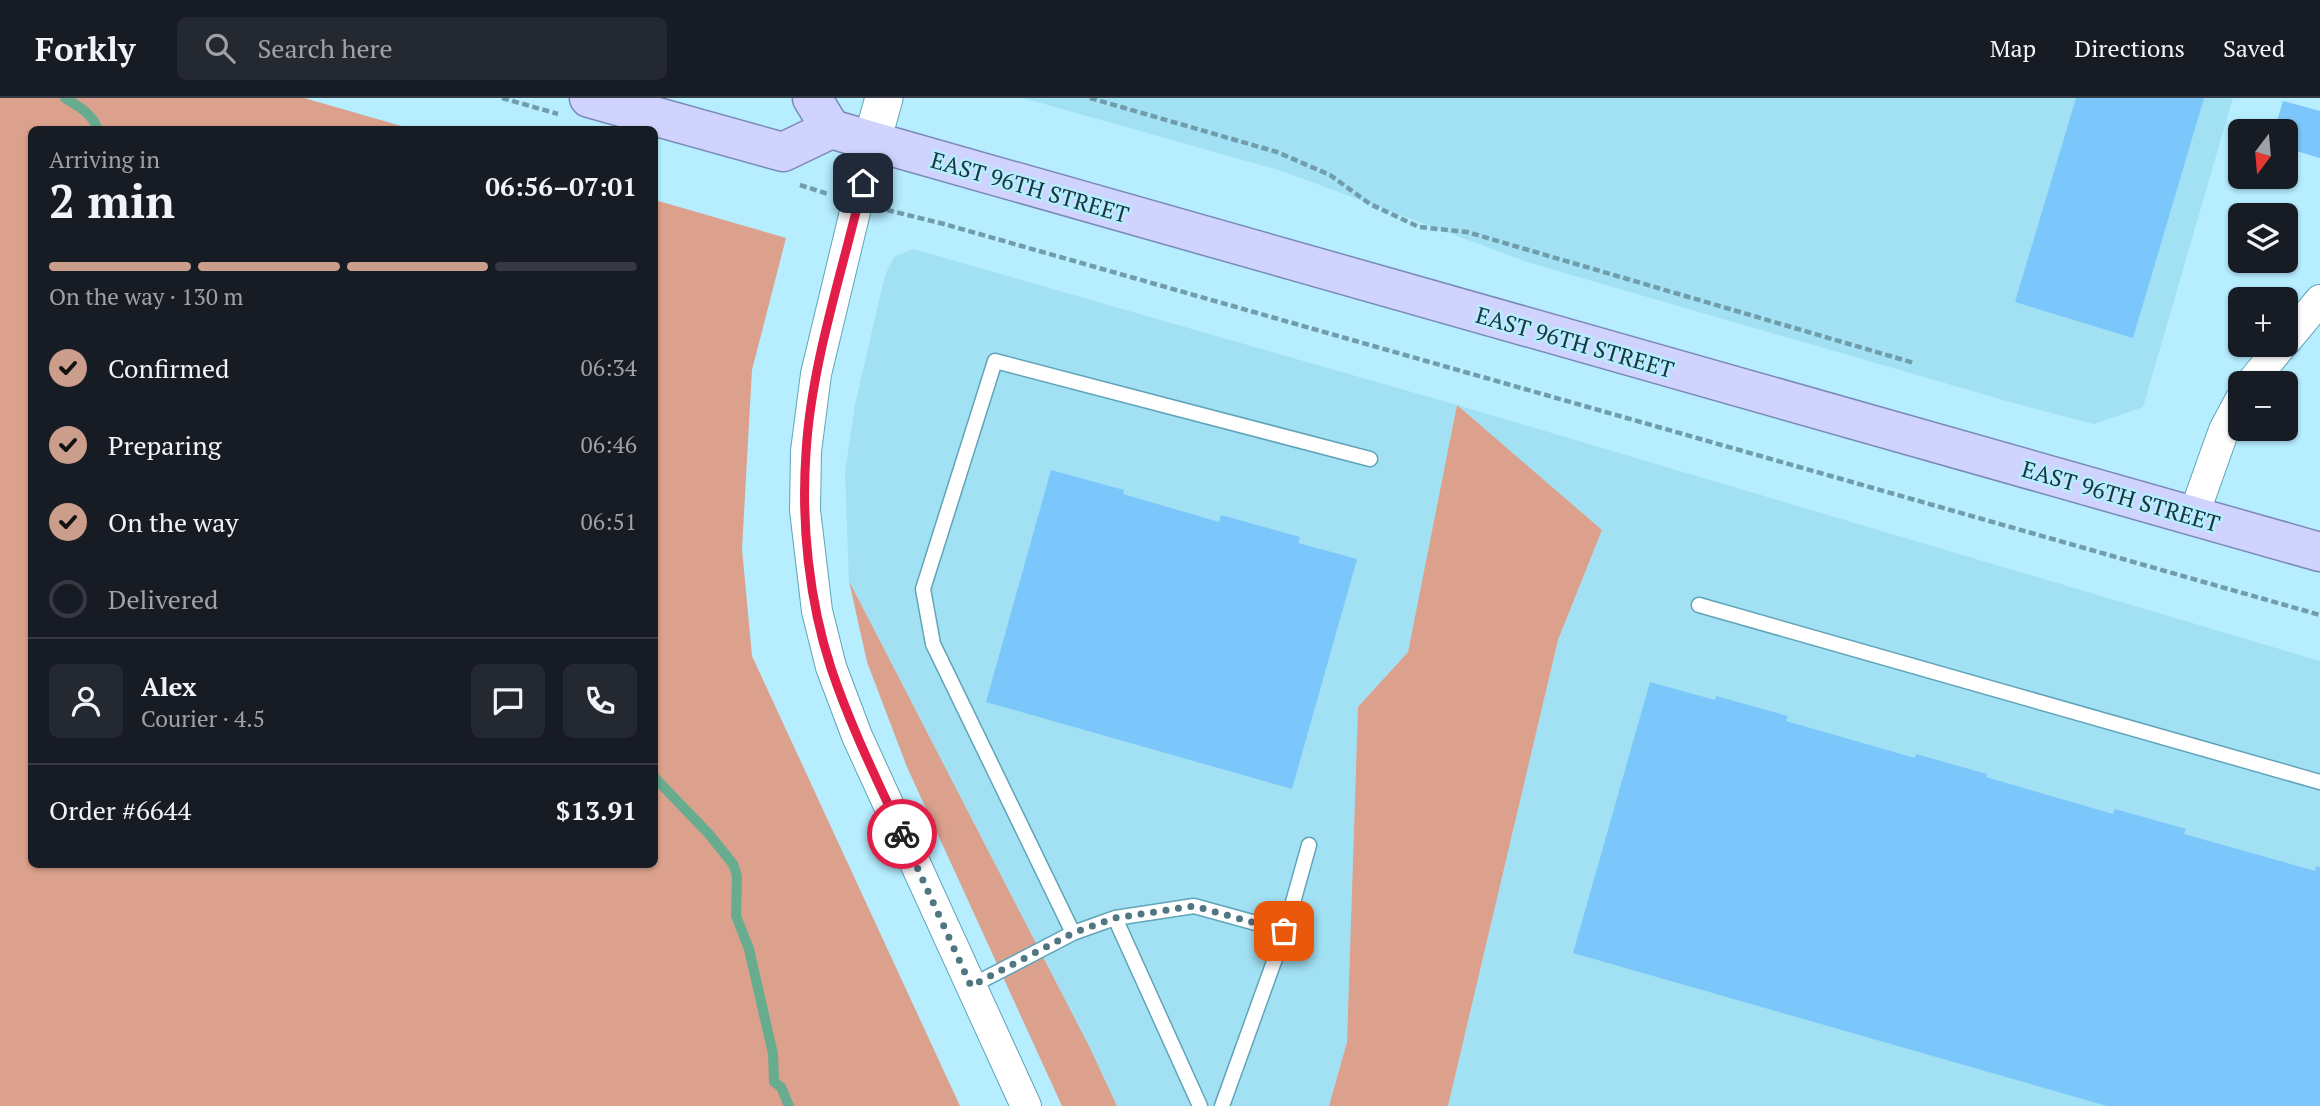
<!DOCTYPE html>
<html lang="en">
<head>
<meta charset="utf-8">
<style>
	body { margin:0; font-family:"PT Serif",serif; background:#242831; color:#f1f3f6; height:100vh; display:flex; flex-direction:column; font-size:26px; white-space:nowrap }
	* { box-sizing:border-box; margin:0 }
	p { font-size:23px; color:#9ea1a6 }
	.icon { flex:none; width:38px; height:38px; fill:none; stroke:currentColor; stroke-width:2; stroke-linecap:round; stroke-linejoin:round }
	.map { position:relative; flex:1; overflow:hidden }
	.side { position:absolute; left:28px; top:28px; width:630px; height:742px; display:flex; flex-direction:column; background:#171b24; border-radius:10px; box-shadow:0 2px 5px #0004 }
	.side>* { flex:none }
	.needle { width:46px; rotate:196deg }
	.buttons { position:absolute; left:2228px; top:21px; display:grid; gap:14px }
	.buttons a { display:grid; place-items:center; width:70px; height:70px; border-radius:10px; background:#171b24; box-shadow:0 2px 5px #0004; font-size:35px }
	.pin { position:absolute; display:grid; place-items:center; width:60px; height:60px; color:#fff; margin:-30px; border-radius:14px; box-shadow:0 4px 10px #0006 }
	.courier { position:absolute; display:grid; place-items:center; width:70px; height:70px; margin:-35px; border:5px solid #e11d48; border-radius:50%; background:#fff; color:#222; box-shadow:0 2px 9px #0007 }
	.head em { font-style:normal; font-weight:600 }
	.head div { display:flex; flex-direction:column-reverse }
	.head { display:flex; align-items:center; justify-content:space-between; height:119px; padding:0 21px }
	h1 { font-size:46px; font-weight:600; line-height:52px }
	.bar { display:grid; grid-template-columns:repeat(4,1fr); gap:10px 7px; align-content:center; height:84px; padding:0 21px }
	.bar i { height:9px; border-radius:5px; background:#363941 }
	.bar .on { background:#ca9e8a }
	.bar p { grid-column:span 4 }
	.line { display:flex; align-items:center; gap:18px; padding:0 21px; border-top:2px solid #363941 }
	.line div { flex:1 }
	.round { display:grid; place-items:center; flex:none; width:74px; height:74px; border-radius:10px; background:#242831 }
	ol { padding:0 21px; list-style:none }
	li { display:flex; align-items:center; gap:21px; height:77px }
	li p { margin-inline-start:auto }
	li .icon { padding:7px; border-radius:50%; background:#ca9e8a; color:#111; stroke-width:4 }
	li:last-child { color:#9ea1a6 }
	li i { width:38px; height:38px; border:4px solid #363941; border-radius:50% }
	header { display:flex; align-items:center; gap:42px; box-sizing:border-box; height:98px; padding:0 35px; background:#171b24; border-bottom:2px solid #363941 }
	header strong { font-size:33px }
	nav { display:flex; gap:38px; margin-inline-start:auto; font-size:24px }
	.search { width:490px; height:63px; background:#242831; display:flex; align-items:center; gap:18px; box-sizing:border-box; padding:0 24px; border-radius:10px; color:#9ea1a6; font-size:26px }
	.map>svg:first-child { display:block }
	.built { fill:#a2e1f4 }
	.green { fill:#dba18d }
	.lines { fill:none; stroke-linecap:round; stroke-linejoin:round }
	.stream { stroke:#68ac90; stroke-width:10 }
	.building { fill:#7bc6fa }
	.service-casing { stroke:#60a4ba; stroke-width:17 }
	.minor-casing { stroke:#60a4ba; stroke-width:32 }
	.tertiary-casing { stroke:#60a4ba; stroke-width:39 }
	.primary-casing { stroke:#7a89ba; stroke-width:41 }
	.path { stroke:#719dab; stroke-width:4.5; stroke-dasharray:7 3.5; stroke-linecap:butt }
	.service { stroke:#fff; stroke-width:14 }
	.minor { stroke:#fff; stroke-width:30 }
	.tertiary { stroke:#fff; stroke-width:37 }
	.primary { stroke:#cfd3fe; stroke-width:38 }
	.done { stroke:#507682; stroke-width:7; stroke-dasharray:0 12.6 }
	.route { stroke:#e11d48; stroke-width:9 }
	.labels { text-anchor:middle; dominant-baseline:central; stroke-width:5; stroke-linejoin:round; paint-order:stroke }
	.street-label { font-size:23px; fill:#19363f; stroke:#b6edff }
</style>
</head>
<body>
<header>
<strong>Forkly</strong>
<div class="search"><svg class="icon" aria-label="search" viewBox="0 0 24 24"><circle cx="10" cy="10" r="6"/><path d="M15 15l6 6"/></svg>Search here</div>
<nav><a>Map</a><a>Directions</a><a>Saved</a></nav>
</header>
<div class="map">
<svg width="2320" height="1008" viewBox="0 0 2320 1008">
	<rect width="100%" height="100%" fill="#b6edff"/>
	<path class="built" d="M1023,0H2233L2143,309L2094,326L2017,306L1530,165L1282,73Z
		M913,151L1457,307L2320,563V1008H1448L1558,542L1602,432L1457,308L1408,554L1358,609L1347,944L1329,1008H1117L1090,950L849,483L845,374L855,307L885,177L894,159Z"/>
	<path class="green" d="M0,0H304L412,31L32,32V766H654L655,102L786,140L752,272L742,451L752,558L960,1008H0Z
		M1457,307L1602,432L1558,542L1448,1008H1329L1347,944L1358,609L1408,554Z
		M849,483L1090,950L1117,1008H1062L907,669L867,564Z"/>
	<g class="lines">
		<path class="stream" d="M65,0C78,8 93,16 98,32
			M654,679L708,735L733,766L737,778L736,818L749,851L773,956L774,984L781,989L789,1008"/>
	</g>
	<path class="building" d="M2076,0H2204L2133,240L2015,204Z
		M2283,3L2320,13V60L2286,50V33H2274Z
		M1051,372L1124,392L1123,396L1219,424L1221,417L1300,439L1298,445L1357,461L1292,691L986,604Z
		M1650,584L1715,602L1716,598L1788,618L1786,623L1915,660L1916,656L1987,676L1986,679L2113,716L2115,711L2186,731L2184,736L2315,773L2316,768L2320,769V1008H2107L1573,855Z"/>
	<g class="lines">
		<g class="service-casing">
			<path id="service" d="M1699,507L2320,684
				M1115,820L1200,1008
				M1285,833L1309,747
				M1073,835L933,546L923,491L995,263L1370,361
				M971,888L1073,835L1115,820L1194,808L1285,833L1222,1008"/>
		</g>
		<g class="minor-casing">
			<path id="minor" d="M872,43L816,276L806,353L805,412L817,513L831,569L857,638L1026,1008
				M2286,243L2320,202
				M2251,285L2282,247
				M2193,419L2224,332L2240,302"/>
		</g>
		<g class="tertiary-casing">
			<path id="tertiary" d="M872,43L884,0"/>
		</g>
		<g class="primary-casing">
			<path id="primary" d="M589,0L783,54L831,31
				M812,0L831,31L872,43L2320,454"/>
		</g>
		<path class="path" d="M502,0L558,16
			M1090,0L1277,54L1330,77L1370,106L1419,129L1467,134L1914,265
			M800,87L828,96
			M887,112L944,126L2320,517"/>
		<use href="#service" class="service"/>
		<use href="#minor" class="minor"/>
		<use href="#tertiary" class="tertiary"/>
		<use href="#primary" class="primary"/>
	</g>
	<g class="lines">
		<path class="done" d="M902,736L971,888L1073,835L1115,820L1194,808L1284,833"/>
		<path class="route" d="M863,85C843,172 811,266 806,355C801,425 809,503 831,570C850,627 877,682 902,736"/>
	</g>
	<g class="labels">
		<g class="street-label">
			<text transform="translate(1030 89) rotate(16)">EAST 96TH STREET</text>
			<text transform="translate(1575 244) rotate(16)">EAST 96TH STREET</text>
			<text transform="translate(2121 398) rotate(16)">EAST 96TH STREET</text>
		</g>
	</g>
</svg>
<div class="buttons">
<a><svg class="needle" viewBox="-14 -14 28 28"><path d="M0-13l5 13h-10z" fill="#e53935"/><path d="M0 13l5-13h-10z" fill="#9ea1a6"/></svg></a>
<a><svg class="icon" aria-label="layers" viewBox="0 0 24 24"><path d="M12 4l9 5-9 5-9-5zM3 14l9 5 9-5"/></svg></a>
<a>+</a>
<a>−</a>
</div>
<div class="pin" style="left:1284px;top:833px;background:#ea580c"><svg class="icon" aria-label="bag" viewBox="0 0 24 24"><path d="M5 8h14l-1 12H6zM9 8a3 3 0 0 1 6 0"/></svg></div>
<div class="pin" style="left:863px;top:85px;background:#1f2937"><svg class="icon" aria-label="home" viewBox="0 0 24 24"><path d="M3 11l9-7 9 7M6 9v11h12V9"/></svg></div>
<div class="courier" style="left:902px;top:736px"><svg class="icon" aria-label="bike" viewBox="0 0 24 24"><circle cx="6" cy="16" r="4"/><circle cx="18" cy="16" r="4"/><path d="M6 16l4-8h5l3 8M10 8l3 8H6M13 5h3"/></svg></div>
<section class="side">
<div class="head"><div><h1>2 min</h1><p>Arriving in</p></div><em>06:56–07:01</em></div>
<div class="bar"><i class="on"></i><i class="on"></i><i class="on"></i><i></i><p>On the way · 130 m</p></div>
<ol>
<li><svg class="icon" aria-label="check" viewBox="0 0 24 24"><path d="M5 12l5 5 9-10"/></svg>Confirmed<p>06:34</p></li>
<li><svg class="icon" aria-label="check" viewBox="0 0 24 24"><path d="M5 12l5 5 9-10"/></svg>Preparing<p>06:46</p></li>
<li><svg class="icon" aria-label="check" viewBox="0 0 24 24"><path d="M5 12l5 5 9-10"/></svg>On the way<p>06:51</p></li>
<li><i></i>Delivered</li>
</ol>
<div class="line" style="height:126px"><a class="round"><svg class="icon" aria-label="person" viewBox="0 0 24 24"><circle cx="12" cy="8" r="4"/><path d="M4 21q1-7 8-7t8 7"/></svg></a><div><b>Alex</b><p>Courier · 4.5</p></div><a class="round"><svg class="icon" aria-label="chat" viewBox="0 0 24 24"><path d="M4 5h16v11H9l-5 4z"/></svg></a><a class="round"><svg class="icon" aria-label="phone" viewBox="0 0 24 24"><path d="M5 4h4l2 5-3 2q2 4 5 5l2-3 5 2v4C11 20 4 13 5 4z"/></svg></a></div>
<div class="line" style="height:91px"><div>Order #6644</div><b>$13.91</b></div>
</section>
</div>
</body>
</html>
